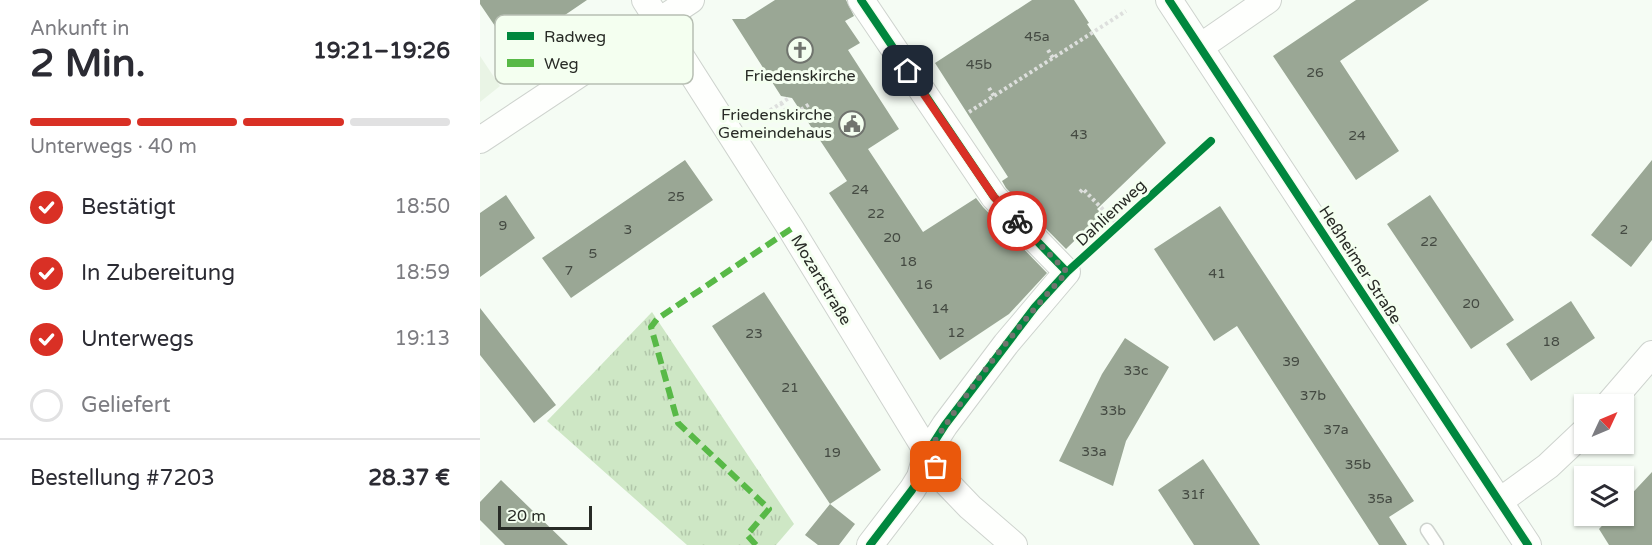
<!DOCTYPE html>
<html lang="de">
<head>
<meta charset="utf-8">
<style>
	body { margin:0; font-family:"Varela Round",sans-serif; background:#f2f2f3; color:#2b2b33; height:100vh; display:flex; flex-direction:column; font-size:22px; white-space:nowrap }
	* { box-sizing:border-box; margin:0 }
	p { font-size:20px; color:#7c7c81 }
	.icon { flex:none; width:33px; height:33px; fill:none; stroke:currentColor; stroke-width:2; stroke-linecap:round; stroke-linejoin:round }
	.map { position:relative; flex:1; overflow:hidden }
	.panel { display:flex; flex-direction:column; background:#fff; width:480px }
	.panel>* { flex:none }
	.needle { width:39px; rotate:46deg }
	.tools { position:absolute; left:1094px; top:394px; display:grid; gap:12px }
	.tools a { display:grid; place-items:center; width:60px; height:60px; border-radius:0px; background:#fff; box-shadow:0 2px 4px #0004; font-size:30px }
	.scale { position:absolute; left:18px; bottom:15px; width:94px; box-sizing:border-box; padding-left:6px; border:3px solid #282b26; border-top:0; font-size:16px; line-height:21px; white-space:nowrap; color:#282b26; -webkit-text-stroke:4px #f4fff0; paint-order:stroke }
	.pin { position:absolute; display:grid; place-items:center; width:51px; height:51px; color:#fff; margin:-26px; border-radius:12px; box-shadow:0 3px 9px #0006 }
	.courier { position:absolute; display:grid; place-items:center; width:60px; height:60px; margin:-30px; border:4px solid #d93025; border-radius:50%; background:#fff; color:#222; box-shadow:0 2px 8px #0007 }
	.overview em { font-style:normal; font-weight:800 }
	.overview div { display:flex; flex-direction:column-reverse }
	.overview { display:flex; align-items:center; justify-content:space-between; height:102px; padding:0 30px }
	h1 { font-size:39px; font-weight:800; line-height:45px }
	.bar { display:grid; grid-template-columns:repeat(4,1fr); gap:9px 6px; align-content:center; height:72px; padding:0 30px }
	.bar i { height:8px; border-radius:4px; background:#e1e1e2 }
	.bar .current { background:#d93025 }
	.bar p { grid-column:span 4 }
	.line { display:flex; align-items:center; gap:15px; padding:0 30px; border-top:2px solid #e1e1e2 }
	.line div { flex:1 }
	ol { padding:0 30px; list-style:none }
	li { display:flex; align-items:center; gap:18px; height:66px }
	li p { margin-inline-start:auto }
	li .icon { padding:6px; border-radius:50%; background:#d93025; color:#fff; stroke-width:4 }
	li:last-child { color:#7c7c81 }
	li i { width:33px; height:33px; border:3px solid #e1e1e2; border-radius:50% }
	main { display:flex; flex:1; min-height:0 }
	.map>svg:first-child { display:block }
	.built { fill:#e9f4e5 }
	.park { fill:url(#park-tufts) }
	.building { fill:#9aa795 }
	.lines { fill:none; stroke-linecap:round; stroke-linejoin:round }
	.lane-casing { stroke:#ced3ce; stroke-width:15 }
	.street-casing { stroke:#ced3ce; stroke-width:28 }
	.path { stroke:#dddfdd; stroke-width:4; stroke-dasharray:3 3; stroke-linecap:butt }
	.lane { stroke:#fefffd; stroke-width:12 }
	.street { stroke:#fefffd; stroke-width:26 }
	.quiet { stroke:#58b947; stroke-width:6; stroke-dasharray:12 6; stroke-linecap:butt }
	.cycleway-casing { stroke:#f4fff0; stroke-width:11 }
	.cycleway { stroke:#00873e; stroke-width:8 }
	.done { stroke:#70746e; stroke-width:6; stroke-dasharray:0 10.8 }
	.route { stroke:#d93025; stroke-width:8 }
	.labels { text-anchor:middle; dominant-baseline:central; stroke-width:6; stroke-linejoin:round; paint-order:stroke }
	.number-label { font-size:14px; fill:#444a42 }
	.poi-label { font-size:16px; fill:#282b26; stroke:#f4fff0 }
	.street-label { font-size:16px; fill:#282b26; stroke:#f4fff0 }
	.key { fill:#f4fff0; stroke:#b7bfb3; stroke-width:1.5 }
	.key-label { font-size:16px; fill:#282b26 }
</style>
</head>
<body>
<main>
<section class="panel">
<div class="overview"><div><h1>2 Min.</h1><p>Ankunft in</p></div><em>19:21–19:26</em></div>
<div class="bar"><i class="current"></i><i class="current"></i><i class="current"></i><i></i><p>Unterwegs · 40 m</p></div>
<ol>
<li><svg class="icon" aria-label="check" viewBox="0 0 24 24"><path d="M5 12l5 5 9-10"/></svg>Bestätigt<p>18:50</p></li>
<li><svg class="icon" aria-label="check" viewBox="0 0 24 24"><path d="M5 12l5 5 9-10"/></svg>In Zubereitung<p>18:59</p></li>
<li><svg class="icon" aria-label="check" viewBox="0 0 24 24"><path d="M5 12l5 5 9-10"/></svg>Unterwegs<p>19:13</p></li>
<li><i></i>Geliefert</li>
</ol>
<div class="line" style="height:78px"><div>Bestellung #7203</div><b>28.37 €</b></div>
</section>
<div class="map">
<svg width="1172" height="545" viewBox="0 0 1172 545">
	<defs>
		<pattern id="park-tufts" width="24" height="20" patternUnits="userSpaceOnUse" patternTransform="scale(1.5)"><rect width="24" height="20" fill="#cee7c5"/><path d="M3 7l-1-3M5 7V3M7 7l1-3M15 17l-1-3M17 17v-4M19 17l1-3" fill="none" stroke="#b1c6a9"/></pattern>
	</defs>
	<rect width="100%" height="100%" fill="#f5fcf4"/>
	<path class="built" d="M0,56L20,86L0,102Z"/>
	<path class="park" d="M172,312L314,524L296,545H207L67,421Z"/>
	<path class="building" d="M0,0H107L32,51L0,4Z
		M295,0H366L374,16L365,21L380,43L368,50L419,129L388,149L443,232L496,198L503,207L567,273L529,314L460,360L349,193L367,181L312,98L301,96L252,19H265Z
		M552,0H594L609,23L607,24L686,143L617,209L622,214L586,249L526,188L522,181L528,177L455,63Z
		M876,0H949L860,61L919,151L876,180L793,56Z
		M205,160L233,200L91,298L62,258Z
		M1172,160V240L1151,267L1111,235Z
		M26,195L55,238L0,277V213Z
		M950,195L1034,320L991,349L907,224Z
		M740,206L934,501L909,517L927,545H899L757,326L734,341L674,249Z
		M284,292L401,470L350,504L232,326Z
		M1091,301L1115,338L1051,381L1026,344Z
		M0,308L76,405L54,423L0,355Z
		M645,338L689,367L646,441L633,486L579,461L622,374Z
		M723,459L749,498L780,545H714L678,490Z
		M1172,472V545H1129L1119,529L1131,516H1143V503Z
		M21,480L88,545H25L0,520V502Z
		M350,504L375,524L359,545H338L325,535Z"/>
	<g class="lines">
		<g class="lane-casing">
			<path id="lane" d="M947,530L957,545"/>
		</g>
		<g class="street-casing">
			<path id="street" d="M165,0L311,229L465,481L490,507L534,545
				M381,0L514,197L587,272L526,344L465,425L447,453L440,477L432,490L390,545
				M689,0L1048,545
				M720,47L788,0
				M0,140L211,0
				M1128,405L1172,354
				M1020,501L1068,466L1104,432"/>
		</g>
		<path class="path" d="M568,50L573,58
			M509,88L514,96
			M301,103L310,117L331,103
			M489,112L646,11
			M275,120L309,98
			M600,192L603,189L639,226"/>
		<use href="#lane" class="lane"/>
		<use href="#street" class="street"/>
		<path class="quiet" d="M276,545L267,535L289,509L198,423L171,327L177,319L311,229"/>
		<g class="cycleway-casing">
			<path id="cycleway" d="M381,0L514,197L587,272
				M689,0L1048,545
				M390,545L432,490L440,477L447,453L465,425L555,307L587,272L731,141"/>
		</g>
		<use href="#cycleway" class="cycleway"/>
	</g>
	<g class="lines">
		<path class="done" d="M456,467L447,453C488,389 536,328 587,272L537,221"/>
		<path class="route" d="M428,71L514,197L537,221"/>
	</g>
	<defs>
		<g id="church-ring" transform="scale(1.35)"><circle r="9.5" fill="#f4fff0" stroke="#70746e" stroke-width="1.5"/><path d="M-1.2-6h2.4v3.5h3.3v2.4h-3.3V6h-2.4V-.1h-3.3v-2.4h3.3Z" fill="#70746e"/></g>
		<g id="civic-ring" transform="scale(1.35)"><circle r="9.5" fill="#f4fff0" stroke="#70746e" stroke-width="1.5"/><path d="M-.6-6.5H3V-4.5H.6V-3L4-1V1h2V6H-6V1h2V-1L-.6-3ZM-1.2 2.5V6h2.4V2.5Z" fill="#70746e"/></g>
	</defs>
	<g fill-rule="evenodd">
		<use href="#church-ring" x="320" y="50"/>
		<use href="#civic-ring" x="372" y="124"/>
	</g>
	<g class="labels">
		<g class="number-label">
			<text x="557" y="36">45a</text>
			<text x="499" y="64">45b</text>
			<text x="835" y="72">26</text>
			<text x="599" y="134">43</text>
			<text x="877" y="135">24</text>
			<text x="380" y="189">24</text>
			<text x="196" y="196">25</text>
			<text x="396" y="213">22</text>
			<text x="23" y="225">9</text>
			<text x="148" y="229">3</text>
			<text x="1144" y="229">2</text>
			<text x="412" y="237">20</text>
			<text x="949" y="241">22</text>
			<text x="113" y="253">5</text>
			<text x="428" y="261">18</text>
			<text x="89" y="270">7</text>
			<text x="737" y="273">41</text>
			<text x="444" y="284">16</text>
			<text x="991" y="303">20</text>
			<text x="460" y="308">14</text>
			<text x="476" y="332">12</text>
			<text x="274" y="333">23</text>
			<text x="1071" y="341">18</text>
			<text x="811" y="361">39</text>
			<text x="656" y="370">33c</text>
			<text x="310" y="387">21</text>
			<text x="833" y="395">37b</text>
			<text x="633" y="410">33b</text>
			<text x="856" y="429">37a</text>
			<text x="614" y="451">33a</text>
			<text x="352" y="452">19</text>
			<text x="878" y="464">35b</text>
			<text x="713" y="494">31f</text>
			<text x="900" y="498">35a</text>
		</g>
		<g class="poi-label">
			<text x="320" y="76">Friedenskirche</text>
			<text x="352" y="115" text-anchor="end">Friedenskirche<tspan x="352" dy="18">Gemeindehaus</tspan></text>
		</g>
		<g class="street-label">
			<text transform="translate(631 213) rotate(-43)">Dahlienweg</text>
			<text transform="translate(880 265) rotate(57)">Heßheimer Straße</text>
			<text transform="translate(341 280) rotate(59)">Mozartstraße</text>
		</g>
	</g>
	<rect x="15" y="15" width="198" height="69" rx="9" class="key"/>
	<rect x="27" y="32" width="27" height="8" fill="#00873e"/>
	<rect x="27" y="59" width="27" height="8" fill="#58b947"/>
	<g class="key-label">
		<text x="64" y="42">Radweg</text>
		<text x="64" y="69">Weg</text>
	</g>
</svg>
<div class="tools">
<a><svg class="needle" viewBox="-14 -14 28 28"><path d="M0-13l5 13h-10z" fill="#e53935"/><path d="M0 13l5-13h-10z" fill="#7c7c81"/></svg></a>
<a><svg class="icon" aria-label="layers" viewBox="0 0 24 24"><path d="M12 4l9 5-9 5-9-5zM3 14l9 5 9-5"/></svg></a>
</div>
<div class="scale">20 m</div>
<div class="pin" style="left:456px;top:467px;background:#ea580c"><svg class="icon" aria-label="bag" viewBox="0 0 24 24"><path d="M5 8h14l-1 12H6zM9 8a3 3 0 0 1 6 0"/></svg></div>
<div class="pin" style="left:428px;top:71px;background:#1f2937"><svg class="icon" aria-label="home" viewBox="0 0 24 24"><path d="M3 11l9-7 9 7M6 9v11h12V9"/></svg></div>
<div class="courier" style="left:537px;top:221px"><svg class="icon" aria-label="bike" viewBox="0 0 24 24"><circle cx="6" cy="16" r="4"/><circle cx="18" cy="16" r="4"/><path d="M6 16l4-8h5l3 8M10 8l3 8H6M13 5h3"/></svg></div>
</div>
</main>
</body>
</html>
